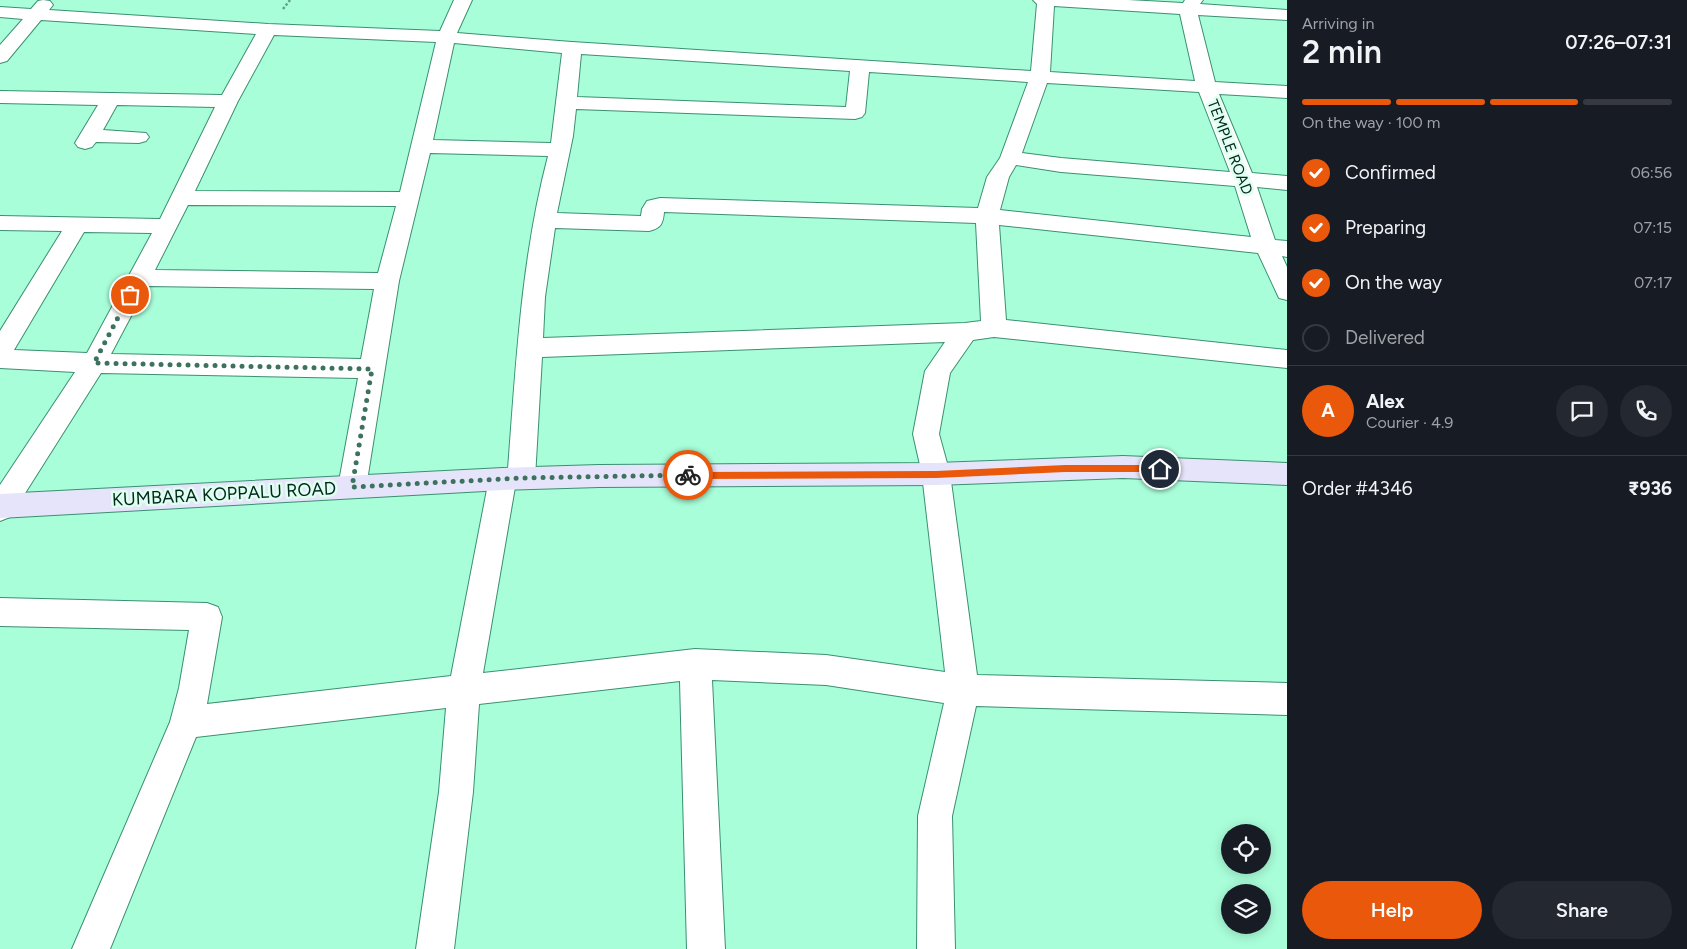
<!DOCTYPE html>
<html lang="en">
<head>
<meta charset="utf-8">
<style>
	body { margin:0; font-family:Figtree,sans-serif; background:#242831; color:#f1f3f6; height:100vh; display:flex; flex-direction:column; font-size:19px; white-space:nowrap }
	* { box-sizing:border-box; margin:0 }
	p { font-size:16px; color:#9ea1a6 }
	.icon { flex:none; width:28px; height:28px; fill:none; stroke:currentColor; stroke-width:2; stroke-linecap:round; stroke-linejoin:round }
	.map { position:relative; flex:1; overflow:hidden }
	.panel { display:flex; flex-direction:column; background:#171b24; width:400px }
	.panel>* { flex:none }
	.buttons { position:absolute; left:1221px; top:824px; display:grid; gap:10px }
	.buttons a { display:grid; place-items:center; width:50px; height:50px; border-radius:50%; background:#171b24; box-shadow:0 2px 12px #0003; font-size:25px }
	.pin { position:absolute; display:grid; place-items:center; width:42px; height:42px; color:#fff; margin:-21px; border:2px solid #fff; border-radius:50%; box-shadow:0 1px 5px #0007 }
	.courier { position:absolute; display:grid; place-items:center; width:50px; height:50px; margin:-25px; border:4px solid #ea580c; border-radius:50%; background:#fff; color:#222; box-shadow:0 1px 6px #0007 }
	.headline em { font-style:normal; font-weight:600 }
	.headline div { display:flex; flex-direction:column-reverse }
	.headline { display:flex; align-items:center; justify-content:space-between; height:85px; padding:0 15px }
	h1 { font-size:32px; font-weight:600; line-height:38px }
	.bar { display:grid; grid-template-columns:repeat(4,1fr); gap:8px 5px; align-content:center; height:60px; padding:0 15px }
	.bar i { height:6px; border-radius:4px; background:#363941 }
	.bar .active { background:#ea580c }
	.bar p { grid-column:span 4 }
	.line { display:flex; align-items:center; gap:12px; padding:0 15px; border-top:1px solid #363941 }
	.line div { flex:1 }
	.round { display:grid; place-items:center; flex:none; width:52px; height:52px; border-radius:26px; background:#242831 }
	ol { padding:0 15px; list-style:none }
	li { display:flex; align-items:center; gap:15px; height:55px }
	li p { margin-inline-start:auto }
	li .icon { padding:5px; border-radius:50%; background:#ea580c; color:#fff; stroke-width:4 }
	li:last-child { color:#9ea1a6 }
	li i { width:28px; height:28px; border:2px solid #363941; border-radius:50% }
	.primary-button { display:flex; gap:10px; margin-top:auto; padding:10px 15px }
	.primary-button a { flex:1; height:58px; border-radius:30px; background:#ea580c; color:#fff; font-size:20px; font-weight:600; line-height:58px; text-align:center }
	.primary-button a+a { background:#242831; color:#f1f3f6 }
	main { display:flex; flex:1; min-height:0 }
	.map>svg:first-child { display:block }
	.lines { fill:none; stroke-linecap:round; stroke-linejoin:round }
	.street-casing { stroke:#3a9070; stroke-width:2 }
	.secondary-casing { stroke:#3a9070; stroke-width:2 }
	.path { stroke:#62a289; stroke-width:2.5; stroke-dasharray:2.5 2; stroke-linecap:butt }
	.street { fill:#fff; fill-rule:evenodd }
	.secondary { fill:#e6e4fa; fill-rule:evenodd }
	.route { fill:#ea580c }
	.done { stroke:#3d735e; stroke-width:5; stroke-dasharray:0 9 }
	.labels { text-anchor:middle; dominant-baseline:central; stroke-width:5; stroke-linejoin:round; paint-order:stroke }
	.far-street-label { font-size:15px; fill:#03281c; stroke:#dffff0 }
	.street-label { font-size:18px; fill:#03281c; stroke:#dffff0 }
</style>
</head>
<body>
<main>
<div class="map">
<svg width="1287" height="949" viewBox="0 0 1287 949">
	<rect width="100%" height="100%" fill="#a9feda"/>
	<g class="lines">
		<g class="street-casing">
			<path id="street" d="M43,0L50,1L53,5L49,10L268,24L440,31L454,0H472L457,33L572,42L1031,71L1037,4L1033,0H1128L1183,3L1185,0H1203L1200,4L1287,10V20L1198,15L1215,82L1287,86V98L1219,94L1252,173L1287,176V190L1257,187L1275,240L1287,241V257L1282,256L1287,267V300L1279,298L1258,253L999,225L1006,320L1287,350V368L994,337L973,340L950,373L939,434L950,474L977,675L1287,683V715L976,706L952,816L955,949H917L918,816L944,703L826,685L712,680L725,949H687L680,681L479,704L473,792L454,949H416L439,792L446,708L196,737L110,949H72L170,722L179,688L189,630L0,626V598L207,603L218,607L222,617L207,704L451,676L489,479L493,471L503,468L508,469C516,364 521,259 548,156L430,153L399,281L366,487L362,495L352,498L342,495L338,487L358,378L101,373L10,517L0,521V485L75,372L0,368V331L62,231L0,230V216L160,219L215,107L117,105L103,130L146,133L149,137L146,141L139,143L96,142L92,147L85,149L78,147L75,143L98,105L0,103V91L222,95L256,34L41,20L7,61L0,63V45L23,19L0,17V7L31,9L38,1ZM1054,6L1180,14L1195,81L1050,72ZM274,35L436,42L400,192L195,191L238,101ZM454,43L562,53L551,143L433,140ZM581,54L850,71L846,107L577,97ZM869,72L1028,82L1000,158L987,177L978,208L660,198L647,201L642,209L641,216L557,213L573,136L576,109L855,119L862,117L865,113ZM1047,83L1199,92L1230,172L1061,158L1022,153ZM1016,165L1061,172L1235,186L1251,237L1000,210L1009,177ZM188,205L396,206L378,273L155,270ZM664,212L976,223L981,321L965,323L543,338L545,297L555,228L649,231C661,228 663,224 664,212ZM84,232L152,233L87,353L14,350ZM147,286L374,289L361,359L111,354ZM945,342L925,371L913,434L922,474L945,672L826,655L695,649L483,673L515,487L521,489L531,486L535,478L542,357Z"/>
		</g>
		<g class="secondary-casing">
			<path id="secondary" d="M1123,456L1287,463V485L1123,478L936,485L599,487L503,490L0,518V494L503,468L599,465L936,463Z"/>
		</g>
		<path class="path" d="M283,9L290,0"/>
		<use href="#street" class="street"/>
		<use href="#secondary" class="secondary"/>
	</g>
	<path class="route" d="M1065,465H1160L1164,469L1160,472H1065L936,478L688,479L684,475L688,472L936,471Z"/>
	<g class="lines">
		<path class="done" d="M130,295L94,363L372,369L352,487L521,478L688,475"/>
	</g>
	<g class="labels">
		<g class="far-street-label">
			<text transform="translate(1230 147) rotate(69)">TEMPLE ROAD</text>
		</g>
		<g class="street-label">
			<text transform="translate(224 494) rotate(-3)">KUMBARA KOPPALU ROAD</text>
		</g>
	</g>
</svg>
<div class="buttons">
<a><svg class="icon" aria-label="locate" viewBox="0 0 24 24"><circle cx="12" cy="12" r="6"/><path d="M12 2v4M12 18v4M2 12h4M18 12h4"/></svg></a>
<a><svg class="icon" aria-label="layers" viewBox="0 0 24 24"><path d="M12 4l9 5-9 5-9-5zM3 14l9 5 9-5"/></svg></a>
</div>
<div class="pin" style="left:130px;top:295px;background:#ea580c"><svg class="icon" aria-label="bag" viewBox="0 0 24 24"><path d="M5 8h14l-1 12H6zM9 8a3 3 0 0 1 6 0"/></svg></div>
<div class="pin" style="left:1160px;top:469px;background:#1f2937"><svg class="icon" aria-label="home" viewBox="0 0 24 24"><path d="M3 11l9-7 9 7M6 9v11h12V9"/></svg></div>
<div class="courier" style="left:688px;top:475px"><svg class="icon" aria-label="bike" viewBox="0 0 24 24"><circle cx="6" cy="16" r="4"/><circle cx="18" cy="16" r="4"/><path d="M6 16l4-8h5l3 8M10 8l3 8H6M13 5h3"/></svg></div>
</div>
<section class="panel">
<div class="headline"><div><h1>2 min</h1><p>Arriving in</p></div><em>07:26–07:31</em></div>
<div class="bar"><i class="active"></i><i class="active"></i><i class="active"></i><i></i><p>On the way · 100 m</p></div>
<ol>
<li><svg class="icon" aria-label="check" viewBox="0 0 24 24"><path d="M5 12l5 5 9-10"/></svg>Confirmed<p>06:56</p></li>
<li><svg class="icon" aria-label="check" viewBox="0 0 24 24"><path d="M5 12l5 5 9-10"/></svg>Preparing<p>07:15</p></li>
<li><svg class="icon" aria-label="check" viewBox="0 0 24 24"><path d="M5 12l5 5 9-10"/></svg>On the way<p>07:17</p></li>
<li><i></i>Delivered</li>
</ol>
<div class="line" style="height:90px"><b class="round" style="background:#ea580c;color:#fff">A</b><div><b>Alex</b><p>Courier · 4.9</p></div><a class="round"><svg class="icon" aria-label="chat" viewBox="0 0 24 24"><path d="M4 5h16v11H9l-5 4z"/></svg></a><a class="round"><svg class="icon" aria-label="phone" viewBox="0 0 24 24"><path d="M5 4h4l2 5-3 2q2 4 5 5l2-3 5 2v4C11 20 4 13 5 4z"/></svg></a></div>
<div class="line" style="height:65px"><div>Order #4346</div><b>₹936</b></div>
<div class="primary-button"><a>Help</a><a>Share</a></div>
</section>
</main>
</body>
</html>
